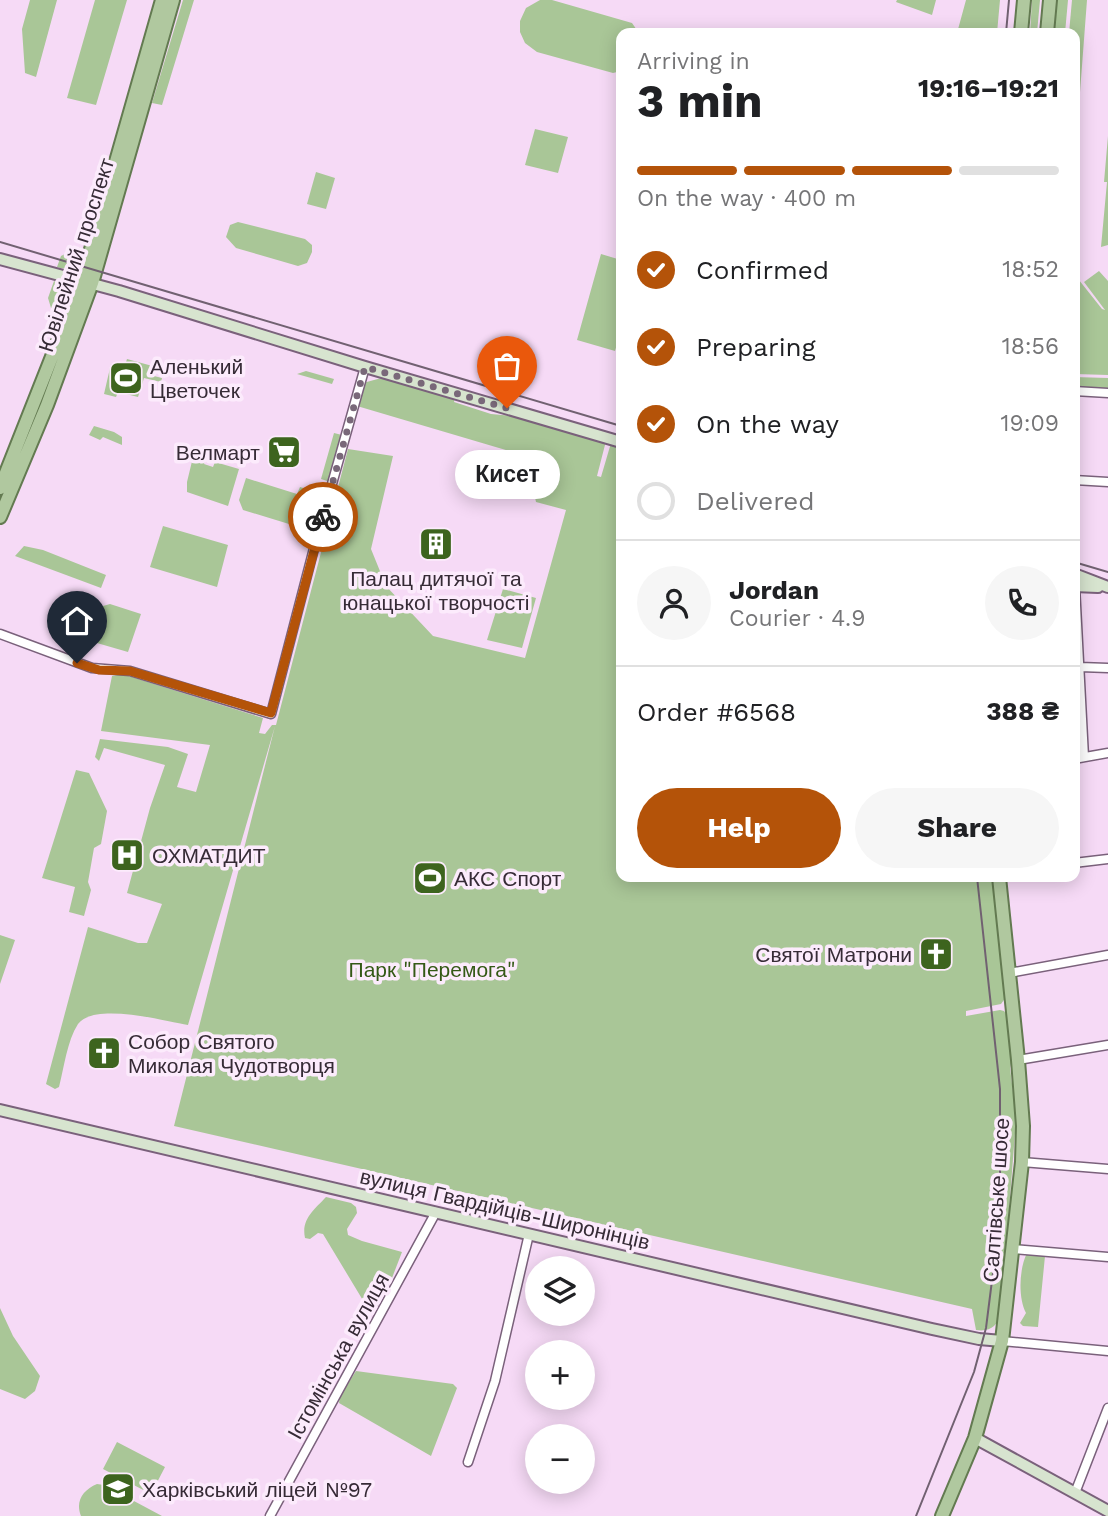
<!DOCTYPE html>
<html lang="en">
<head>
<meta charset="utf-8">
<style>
	body { margin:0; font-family:"Work Sans",sans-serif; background:#f6f6f6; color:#202124; height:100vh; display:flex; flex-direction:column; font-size:26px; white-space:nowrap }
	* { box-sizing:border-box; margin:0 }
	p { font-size:23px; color:#757577 }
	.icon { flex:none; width:38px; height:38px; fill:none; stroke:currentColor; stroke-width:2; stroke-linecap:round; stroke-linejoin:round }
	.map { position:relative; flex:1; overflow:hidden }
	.sheet { position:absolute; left:616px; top:28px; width:464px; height:854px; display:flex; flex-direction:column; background:#fff; border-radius:14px; box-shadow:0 4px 18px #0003 }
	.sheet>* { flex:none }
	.buttons { position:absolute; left:525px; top:1256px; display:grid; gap:14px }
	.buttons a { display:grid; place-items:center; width:70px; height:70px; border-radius:50%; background:#fff; box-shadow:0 4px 18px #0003; font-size:35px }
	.pin { position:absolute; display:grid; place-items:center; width:60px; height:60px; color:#fff; margin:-72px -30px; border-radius:50% 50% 50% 0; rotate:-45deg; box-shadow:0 0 7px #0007 }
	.pin .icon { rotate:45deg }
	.courier { position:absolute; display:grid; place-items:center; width:70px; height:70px; margin:-35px; border:5px solid #b45309; border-radius:50%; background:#fff; color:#222; box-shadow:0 2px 9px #0007 }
	.bubble { position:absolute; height:49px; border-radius:24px; background:#fff; box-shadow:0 4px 18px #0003; font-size:23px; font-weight:700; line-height:49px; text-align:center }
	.headline em { font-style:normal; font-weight:700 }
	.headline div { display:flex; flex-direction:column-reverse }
	.headline { display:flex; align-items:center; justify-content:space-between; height:119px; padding:0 21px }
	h1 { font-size:46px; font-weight:700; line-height:52px }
	.bar { display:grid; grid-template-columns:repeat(4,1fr); gap:10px 7px; align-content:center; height:84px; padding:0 21px }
	.bar i { height:9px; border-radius:5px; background:#e0e0e0 }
	.bar .selected { background:#b45309 }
	.bar p { grid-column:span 4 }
	.line { display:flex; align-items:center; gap:18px; padding:0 21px; border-top:2px solid #e0e0e0 }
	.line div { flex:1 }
	.round { display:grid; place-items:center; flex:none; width:74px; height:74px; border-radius:37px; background:#f6f6f6 }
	ol { padding:0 21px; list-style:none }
	li { display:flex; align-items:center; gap:21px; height:77px }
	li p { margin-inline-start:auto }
	li .icon { padding:7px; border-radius:50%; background:#b45309; color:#fff; stroke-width:4 }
	li:last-child { color:#757577 }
	li i { width:38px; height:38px; border:4px solid #e0e0e0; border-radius:50% }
	.cta { display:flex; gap:14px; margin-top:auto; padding:14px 21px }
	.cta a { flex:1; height:80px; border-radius:42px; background:#b45309; color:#fff; font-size:28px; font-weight:700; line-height:80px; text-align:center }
	.cta a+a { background:#f6f6f6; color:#202124 }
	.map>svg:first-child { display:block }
	.green { fill:#a9c697 }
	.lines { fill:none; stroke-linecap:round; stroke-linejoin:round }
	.street-casing { stroke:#7a617b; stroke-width:11 }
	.secondary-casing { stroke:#7a617b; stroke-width:14 }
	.primary-casing { stroke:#637a51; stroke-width:16 }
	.street { stroke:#fff; stroke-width:8 }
	.secondary { stroke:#d7e4cf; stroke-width:10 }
	.primary { stroke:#b0c89f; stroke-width:12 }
	.tram { stroke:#716171; stroke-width:2 }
	.done { stroke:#796879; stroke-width:7; stroke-dasharray:0 12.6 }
	.route { stroke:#b45309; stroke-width:9 }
	.labels { text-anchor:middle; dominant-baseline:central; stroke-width:7; stroke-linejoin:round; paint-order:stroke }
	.street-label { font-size:21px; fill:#362b36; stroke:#fcebfc }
	.poi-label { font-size:21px; fill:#362b36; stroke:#fcebfc; text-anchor:start }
	.park-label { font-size:21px; fill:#345916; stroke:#fcebfc }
</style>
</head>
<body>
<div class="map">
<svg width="1108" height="1516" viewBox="0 0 1108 1516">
	<rect width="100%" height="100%" fill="#f6daf6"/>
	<path class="green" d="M30,0H57L36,77L25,73L22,29Z
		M95,0H127L96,105L67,98Z
		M183,0H194L162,105L152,103Z
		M540,0H552L632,23L639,33H621V71L613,73L537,52L525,43L520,32V21L526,8Z
		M897,0H936L932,15L896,2Z
		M966,0H1000L997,33H957Z
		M1032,0H1040L1037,33H1030Z
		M1054,0H1068L1065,33H1051Z
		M1072,0H1087L1075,158L1074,33H1069Z
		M535,129L568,137L558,173L525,165Z
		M1108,136V245L1101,247L1107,182H1104Z
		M316,172L335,178L326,209L307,204Z
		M238,222L305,239L312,245V252L307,263L298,266L236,248L226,237L230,225Z
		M79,247L85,251C80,265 72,272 57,267L61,256Z
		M601,254L621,260V331L615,351L577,340Z
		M1099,271L1108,281V375L1075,374V275L1102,309L1105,310L1084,282Z
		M54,281C69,289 70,297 63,312L51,308L48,298Z
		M127,359L156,367L154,376L162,378L161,382L144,378L138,397L118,392L116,397L104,394L110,368L123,372Z
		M306,371L334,379L332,384L297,374Z
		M385,377L455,397L454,402L491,414L522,417L606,441L597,476L601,477L611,443L621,446V877H995L1006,997L1001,1004L966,1011V1016L1000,1010L1004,1011L1008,1017L1012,1058L1010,1068L1015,1108V1133L1001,1313C997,1326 991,1332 976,1330L972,1309L174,1126L275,726L188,1025C165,1021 94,1002 78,1024C67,1041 64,1068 59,1087L55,1089L46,1084L88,927L138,943H147L162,904L127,893L150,808L165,765L104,748L99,761L95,757L100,739L168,747L188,754L177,787L196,792L210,745L101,731L112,676L122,674L263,718L259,733L265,734L272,725H276L348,449L393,456L371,549L386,586L433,636L525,658L566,510L536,502L526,456L357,406L363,383Z
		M1074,377L1108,378V390L1075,389Z
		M94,426L114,432L122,437V445L103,437L100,440L89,435Z
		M334,433L342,435L330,482L321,479Z
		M194,453L206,457L204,464L213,467L215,462L239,469L228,506L187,492V482Z
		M246,478L297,494L300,487L320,493L325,496L315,532L243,510L239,500Z
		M163,526L228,545L217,587L150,567Z
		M24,546L43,550L106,575L101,588L15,556Z
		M503,589L536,598L522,648L487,640Z
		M110,604L141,614L128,652L90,641L103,606Z
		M76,770L89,773L107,811L101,844L94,848L88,882L91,890L84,916L69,912L75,887L42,878Z
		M0,935L15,940L0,984Z
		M326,1197L351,1203L356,1207L357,1213L347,1229L348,1235L362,1241L402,1252L392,1278L374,1313L370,1312L323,1234L318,1233L310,1239L305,1238C301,1219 314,1210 326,1197Z
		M1027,1253L1045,1256L1038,1327L1023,1326L1020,1323L1026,1313C1018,1298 1019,1269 1027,1253Z
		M0,1308L13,1336L40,1376L35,1391L25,1399L0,1389Z
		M356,1371L453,1384L457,1388L431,1456L339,1403L340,1396Z
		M117,1442L165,1467L151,1494L103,1469Z
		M97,1484L104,1485L162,1516H81C75,1501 83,1490 97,1484Z"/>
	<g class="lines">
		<g class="street-casing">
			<path id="street" d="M1074,391L1108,393
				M1074,480L1108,482
				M1075,586L1084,757
				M0,634L92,668L130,671L271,714L317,537L365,367
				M1080,667L1108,668
				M1074,759L1108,753
				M1074,863L1108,859
				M1009,973L1108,955
				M1018,1060L1108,1045
				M1022,1162L1108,1169
				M1014,1249L1108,1257
				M1002,1341L1108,1351
				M468,1462L495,1381L529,1234
				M1075,1493L1108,1408
				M270,1516L436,1212"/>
		</g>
		<g class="secondary-casing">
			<path id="secondary" d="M0,259L119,291L365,367L621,442
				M1074,574L1108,587
				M1074,586L1098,587
				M0,1110L932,1329L979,1339L1002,1341
				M975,1438L1108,1511"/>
		</g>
		<g class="primary-casing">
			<path id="primary" d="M1021,33L1024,0
				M1047,33L1050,0
				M0,488L82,281L162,0
				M0,517L47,405L92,283L173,0
				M942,1516L975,1438L1002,1341L1022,1162L1023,1126L1018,1060L999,877"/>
		</g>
		<use href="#street" class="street"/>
		<use href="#secondary" class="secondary"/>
		<use href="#primary" class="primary"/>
		<path class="tram" d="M1006,33L1009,0
			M0,242L621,426
			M1074,562L1108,572
			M916,1516L974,1372L986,1328L1000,1217V1089L977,877"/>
	</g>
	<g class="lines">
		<path class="done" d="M323,517L365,367L507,408"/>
		<path class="route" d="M77,663L99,670L130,671L271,713L323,517"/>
	</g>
	<defs>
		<g id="stadium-square" transform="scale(1.75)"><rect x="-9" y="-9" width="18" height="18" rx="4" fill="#3d641e" stroke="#fcebfc"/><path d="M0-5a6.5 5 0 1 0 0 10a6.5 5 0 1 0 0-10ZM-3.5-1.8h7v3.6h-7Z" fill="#fff"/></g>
		<g id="supermarket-square" transform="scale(1.75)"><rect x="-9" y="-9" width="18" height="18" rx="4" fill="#3d641e" stroke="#fcebfc"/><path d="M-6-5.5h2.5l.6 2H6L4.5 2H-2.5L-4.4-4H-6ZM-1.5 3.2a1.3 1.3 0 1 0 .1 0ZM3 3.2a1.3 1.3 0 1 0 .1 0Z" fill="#fff"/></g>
		<g id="building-square" transform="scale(1.75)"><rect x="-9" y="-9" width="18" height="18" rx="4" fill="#3d641e" stroke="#fcebfc"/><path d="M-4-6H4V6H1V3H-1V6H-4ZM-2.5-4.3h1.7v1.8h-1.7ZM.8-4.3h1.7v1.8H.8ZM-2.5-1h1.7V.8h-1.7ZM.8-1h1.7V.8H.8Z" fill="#fff"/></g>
		<g id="hospital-square" transform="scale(1.75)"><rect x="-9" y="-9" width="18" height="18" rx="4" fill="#3d641e" stroke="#fcebfc"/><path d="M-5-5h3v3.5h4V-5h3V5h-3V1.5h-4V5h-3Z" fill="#fff"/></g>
		<g id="church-square" transform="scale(1.75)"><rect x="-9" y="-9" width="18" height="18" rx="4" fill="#3d641e" stroke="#fcebfc"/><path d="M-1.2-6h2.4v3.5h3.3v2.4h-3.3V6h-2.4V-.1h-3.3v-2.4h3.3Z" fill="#fff"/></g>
		<g id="school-square" transform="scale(1.75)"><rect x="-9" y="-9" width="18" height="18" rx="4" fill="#3d641e" stroke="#fcebfc"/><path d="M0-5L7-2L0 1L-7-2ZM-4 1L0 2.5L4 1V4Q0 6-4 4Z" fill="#fff"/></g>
	</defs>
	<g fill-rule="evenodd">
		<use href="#stadium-square" x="126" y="378"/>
		<use href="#supermarket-square" x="284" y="452"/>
		<use href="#building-square" x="436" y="544"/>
		<use href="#hospital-square" x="127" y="855"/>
		<use href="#stadium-square" x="430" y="878"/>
		<use href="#church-square" x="936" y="954"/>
		<use href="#church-square" x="104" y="1053"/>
		<use href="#school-square" x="118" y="1489"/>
	</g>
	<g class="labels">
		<g class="street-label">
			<text transform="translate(76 255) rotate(-72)">Ювілейний проспект</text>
			<text transform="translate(996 1200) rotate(-86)">Салтівське шосе</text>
			<text transform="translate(505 1209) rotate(13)">вулиця Гвардійців-Широнінців</text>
			<text transform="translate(338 1356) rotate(-61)">Істомінська вулиця</text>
		</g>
		<g class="poi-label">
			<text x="150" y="366">Аленький<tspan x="150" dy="24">Цветочек</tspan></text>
			<text x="260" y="452" text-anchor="end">Велмарт</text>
			<text x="436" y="578" text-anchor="middle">Палац дитячої та<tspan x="436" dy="24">юнацької творчості</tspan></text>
			<text x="152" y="855">ОХМАТДИТ</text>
			<text x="454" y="878">АКС Спорт</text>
			<text x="912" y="954" text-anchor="end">Святої Матрони</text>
			<text x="128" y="1041">Собор Святого<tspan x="128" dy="24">Миколая Чудотворця</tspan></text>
			<text x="142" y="1489">Харківський ліцей №97</text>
		</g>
		<g class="park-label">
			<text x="432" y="969">Парк "Перемога"</text>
		</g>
	</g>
</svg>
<div class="buttons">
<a><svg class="icon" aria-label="layers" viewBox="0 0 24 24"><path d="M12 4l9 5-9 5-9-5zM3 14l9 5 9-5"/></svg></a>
<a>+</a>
<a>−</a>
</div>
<div class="pin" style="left:507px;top:408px;background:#ea580c"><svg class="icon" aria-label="bag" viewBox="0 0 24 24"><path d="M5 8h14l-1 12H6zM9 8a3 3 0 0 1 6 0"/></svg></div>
<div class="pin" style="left:77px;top:663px;background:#1f2937"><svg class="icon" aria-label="home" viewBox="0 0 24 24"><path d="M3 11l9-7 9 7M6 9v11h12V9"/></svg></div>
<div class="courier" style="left:323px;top:517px"><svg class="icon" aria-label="bike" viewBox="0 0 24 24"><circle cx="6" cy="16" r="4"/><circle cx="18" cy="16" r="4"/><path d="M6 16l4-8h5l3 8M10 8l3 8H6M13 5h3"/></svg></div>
<div class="bubble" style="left:455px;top:450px;width:105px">Кисет</div>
<section class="sheet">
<div class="headline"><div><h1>3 min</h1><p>Arriving in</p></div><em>19:16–19:21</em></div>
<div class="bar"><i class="selected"></i><i class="selected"></i><i class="selected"></i><i></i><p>On the way · 400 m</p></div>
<ol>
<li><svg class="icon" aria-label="check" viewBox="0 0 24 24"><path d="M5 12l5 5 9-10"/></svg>Confirmed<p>18:52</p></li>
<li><svg class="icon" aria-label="check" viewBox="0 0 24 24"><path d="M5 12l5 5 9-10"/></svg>Preparing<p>18:56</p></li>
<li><svg class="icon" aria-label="check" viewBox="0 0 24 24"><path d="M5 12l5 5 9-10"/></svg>On the way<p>19:09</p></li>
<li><i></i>Delivered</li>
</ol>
<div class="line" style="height:126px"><a class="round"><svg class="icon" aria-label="person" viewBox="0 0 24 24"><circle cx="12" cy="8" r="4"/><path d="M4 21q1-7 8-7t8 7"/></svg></a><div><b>Jordan</b><p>Courier · 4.9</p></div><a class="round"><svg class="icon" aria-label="phone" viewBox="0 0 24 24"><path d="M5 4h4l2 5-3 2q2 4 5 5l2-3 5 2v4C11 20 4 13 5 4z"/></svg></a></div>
<div class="line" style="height:91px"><div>Order #6568</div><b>388 ₴</b></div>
<div class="cta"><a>Help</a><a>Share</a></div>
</section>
</div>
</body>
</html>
